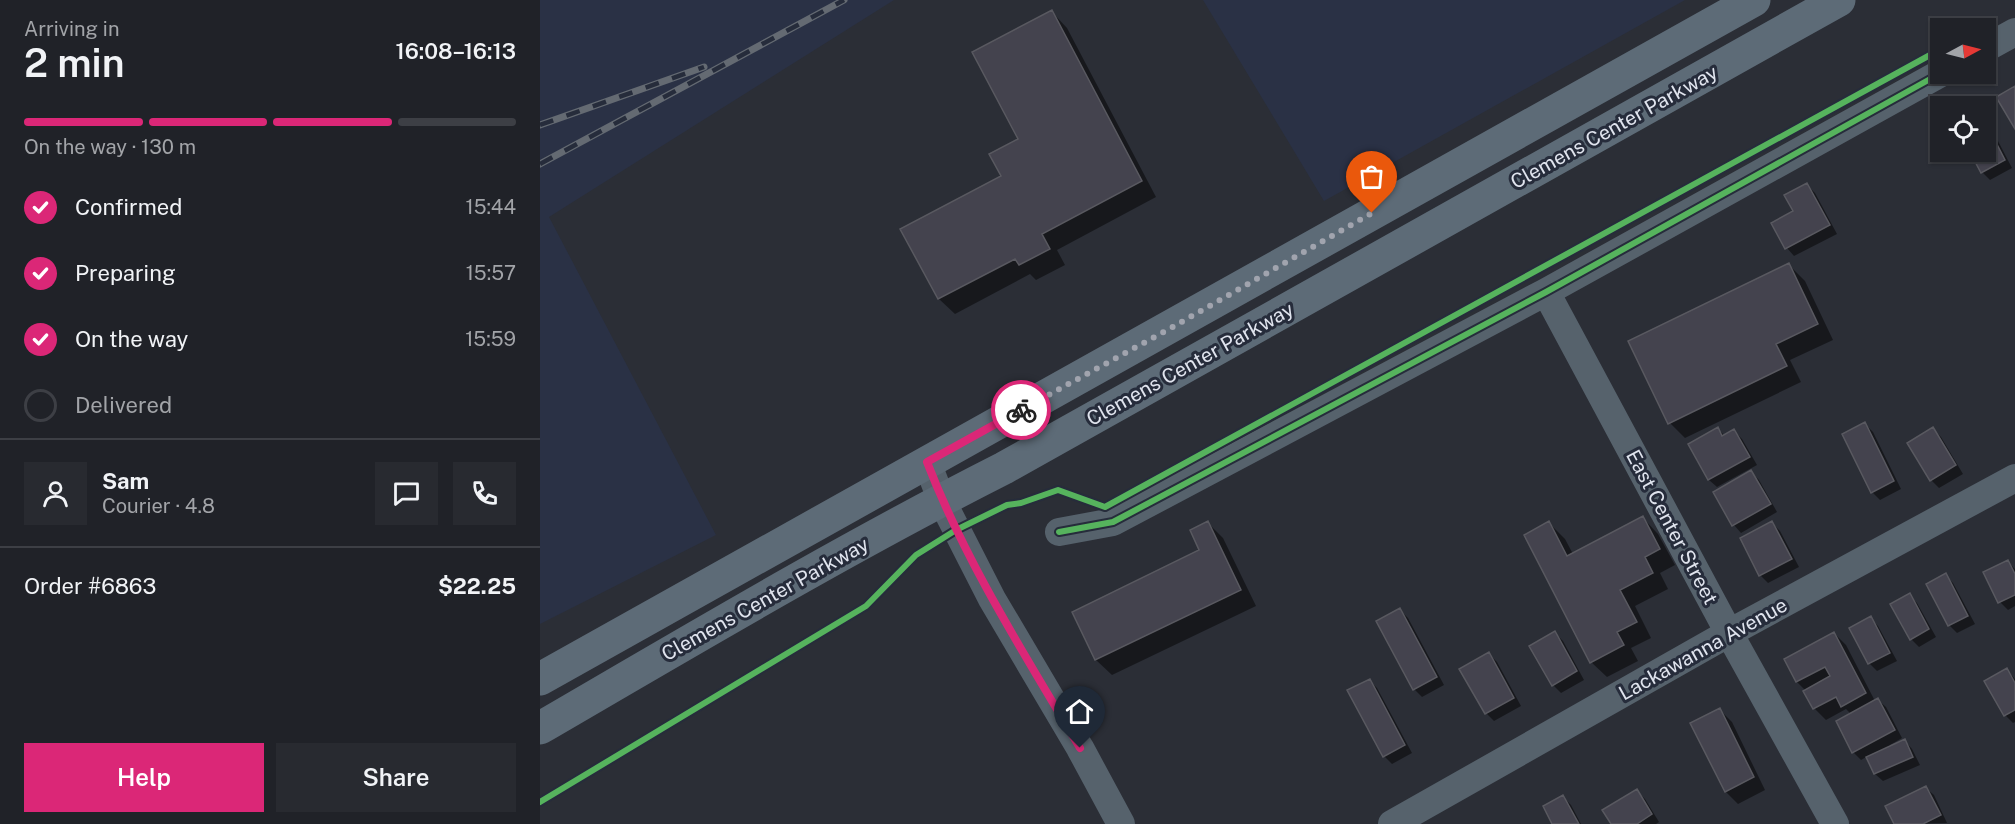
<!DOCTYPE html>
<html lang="en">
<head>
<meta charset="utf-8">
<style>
	body { margin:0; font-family:"Public Sans",sans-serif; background:#282a30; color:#f1f3f6; height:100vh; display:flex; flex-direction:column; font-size:22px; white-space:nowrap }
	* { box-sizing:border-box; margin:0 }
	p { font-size:20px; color:#a2a4a8 }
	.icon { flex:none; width:33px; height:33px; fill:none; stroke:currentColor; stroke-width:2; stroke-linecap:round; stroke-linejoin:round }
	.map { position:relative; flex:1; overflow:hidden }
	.panel { display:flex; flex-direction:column; background:#202228; width:540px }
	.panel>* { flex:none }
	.needle { width:39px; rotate:83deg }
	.fabs { position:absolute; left:1390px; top:18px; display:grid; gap:12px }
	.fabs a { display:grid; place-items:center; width:66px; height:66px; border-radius:0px; background:#202228; box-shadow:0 2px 4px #0004,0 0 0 2px #3d3f45; font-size:30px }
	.pin { position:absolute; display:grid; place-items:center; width:51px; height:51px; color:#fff; margin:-62px -26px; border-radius:50% 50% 50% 0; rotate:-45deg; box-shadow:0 0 6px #0007 }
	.pin .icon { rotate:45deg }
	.courier { position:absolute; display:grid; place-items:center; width:60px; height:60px; margin:-30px; border:4px solid #db2777; border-radius:50%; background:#fff; color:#222; box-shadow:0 2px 8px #0007 }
	.summary em { font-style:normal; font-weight:600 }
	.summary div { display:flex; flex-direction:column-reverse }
	.summary { display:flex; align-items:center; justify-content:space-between; height:102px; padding:0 24px }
	h1 { font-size:39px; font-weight:600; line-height:45px }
	.bar { display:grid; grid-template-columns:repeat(4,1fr); gap:9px 6px; align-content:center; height:72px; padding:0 24px }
	.bar i { height:8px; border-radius:4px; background:#3d3f45 }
	.bar .on { background:#db2777 }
	.bar p { grid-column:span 4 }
	.line { display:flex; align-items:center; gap:15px; padding:0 24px; border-top:2px solid #3d3f45 }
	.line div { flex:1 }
	.round { display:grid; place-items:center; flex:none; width:63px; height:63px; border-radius:0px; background:#282a30 }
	ol { padding:0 24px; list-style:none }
	li { display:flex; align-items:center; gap:18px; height:66px }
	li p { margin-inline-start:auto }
	li .icon { padding:6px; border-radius:50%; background:#db2777; color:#fff; stroke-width:4 }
	li:last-child { color:#a2a4a8 }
	li i { width:33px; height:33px; border:3px solid #3d3f45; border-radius:50% }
	.button { display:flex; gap:12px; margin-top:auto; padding:12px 24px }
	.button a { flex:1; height:69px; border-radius:0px; background:#db2777; color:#fff; font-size:24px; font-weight:600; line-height:69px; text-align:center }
	.button a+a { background:#282a30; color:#f1f3f6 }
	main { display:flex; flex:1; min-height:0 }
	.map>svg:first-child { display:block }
	.built { fill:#2a3145 }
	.shadow { fill:#0007 }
	.building { fill:#44434e; stroke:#595960; stroke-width:1.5 }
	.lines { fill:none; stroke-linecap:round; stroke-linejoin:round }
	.minor { stroke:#56626c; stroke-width:28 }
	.major { stroke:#5d6b77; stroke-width:33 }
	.rail-casing { stroke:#646a72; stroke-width:7 }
	.rail { stroke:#262c3b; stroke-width:4.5; stroke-dasharray:14; stroke-linecap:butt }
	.cycleway-casing { stroke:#262c3b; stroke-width:10 }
	.cycleway { stroke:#56b35d; stroke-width:6 }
	.done { stroke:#a1a4ae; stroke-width:6; stroke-dasharray:0 10.8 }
	.route { stroke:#db2777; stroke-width:8 }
	.labels { text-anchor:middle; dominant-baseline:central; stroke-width:6; stroke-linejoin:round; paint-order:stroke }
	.street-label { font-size:20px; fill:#e0e4ee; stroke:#262c3b }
</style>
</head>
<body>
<main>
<section class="panel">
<div class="summary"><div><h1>2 min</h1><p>Arriving in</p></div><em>16:08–16:13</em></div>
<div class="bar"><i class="on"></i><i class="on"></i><i class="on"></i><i></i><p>On the way · 130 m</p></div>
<ol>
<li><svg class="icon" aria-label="check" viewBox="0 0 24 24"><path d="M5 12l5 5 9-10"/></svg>Confirmed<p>15:44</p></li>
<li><svg class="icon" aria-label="check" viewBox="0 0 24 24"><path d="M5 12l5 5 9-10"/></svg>Preparing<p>15:57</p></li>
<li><svg class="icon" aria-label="check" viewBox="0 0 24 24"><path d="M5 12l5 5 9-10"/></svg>On the way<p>15:59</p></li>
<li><i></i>Delivered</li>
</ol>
<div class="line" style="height:108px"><a class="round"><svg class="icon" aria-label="person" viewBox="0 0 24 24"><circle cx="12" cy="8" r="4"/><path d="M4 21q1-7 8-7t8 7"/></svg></a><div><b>Sam</b><p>Courier · 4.8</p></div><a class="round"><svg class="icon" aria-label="chat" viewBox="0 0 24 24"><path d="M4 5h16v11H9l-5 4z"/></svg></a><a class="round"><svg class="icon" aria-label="phone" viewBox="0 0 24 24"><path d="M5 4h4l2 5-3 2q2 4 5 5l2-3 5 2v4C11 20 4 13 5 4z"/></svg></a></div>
<div class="line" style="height:78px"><div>Order #6863</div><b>$22.25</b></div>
<div class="button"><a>Help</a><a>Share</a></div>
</section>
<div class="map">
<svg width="1475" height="824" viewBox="0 0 1475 824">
	<rect width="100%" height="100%" fill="#2b2e36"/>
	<path class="built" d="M0,0H354L9,217L176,535L0,624Z
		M663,0H1145L784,201Z"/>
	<path class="shadow" d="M512,12L527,28L616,197L517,250L525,265L496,280L490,274L415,314L399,299L362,230L463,177L480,139Z
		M1446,118L1472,168L1450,180L1442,172L1432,152H1446Z
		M1267,185L1275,193L1297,234L1254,256L1247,248L1233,223L1255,211Z
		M1249,265L1265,281L1293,340L1250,360L1261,382L1145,438L1130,423Z
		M1325,424L1333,432L1361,489L1340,500L1332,492Z
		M1178,429L1185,436L1194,431L1202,439L1217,465L1177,487L1169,480L1150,444Z
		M1393,429L1401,437L1423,474L1399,488L1391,480L1369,444Z
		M1211,472L1219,480L1237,512L1201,533L1194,525Z
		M1103,518L1118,534L1135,565L1120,573L1128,589L1095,606L1111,638L1091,648L1098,661L1067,677L1051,662L1009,523L1025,539L1033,554Z
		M668,523L683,538L716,606L572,675L556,660L534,612L661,551Z
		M1232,523L1240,531L1259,567L1228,583L1220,575Z
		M1468,562L1475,569V606L1468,610L1460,602L1445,573Z
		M1405,575L1413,583L1435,624L1417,633L1409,625Z
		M1369,595L1377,603L1396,637L1379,647L1371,639Z
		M860,610L868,618L904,685L882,697L874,689Z
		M1330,618L1338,626L1357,661L1337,671L1329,663Z
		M1015,633L1023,641L1044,680L1021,693L1013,685Z
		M1294,633L1306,645L1335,701L1338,700L1346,707L1362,738L1350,745L1351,747L1365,741L1372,749L1380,765L1343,781L1335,774L1328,756L1321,760L1313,752L1311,714L1306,709L1286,720L1274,708L1266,691L1257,682L1246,659Z
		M949,654L957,662L981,706L954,721L946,713Z
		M1467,670L1475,679V722L1473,723L1465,715Z
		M829,680L837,688L872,753L852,764L844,756Z
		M1180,710L1192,722L1225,790L1198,804L1186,792L1152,724Z
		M1386,788L1394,795L1407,823L1356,824Z
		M1097,791L1105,799L1119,822L1116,824H1072Z
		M1023,797L1031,805L1041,824H1014Z"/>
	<path class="building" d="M512,10L602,181L502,234L510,249L479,265L475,259L398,299L360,229L461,176L449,154L478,139L432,52Z
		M1475,86V129L1456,97Z
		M1446,123L1465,160L1441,173L1430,152H1446Z
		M1267,183L1290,225L1245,249L1231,223L1253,211L1244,195Z
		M1249,263L1278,324L1236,344L1247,366L1128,424L1088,341Z
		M1325,422L1354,481L1331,493L1302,434Z
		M1178,427L1182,436L1194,429L1210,457L1168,480L1148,444Z
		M1393,427L1416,465L1390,481L1367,443Z
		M1211,470L1231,504L1192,526L1173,492Z
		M1103,516L1120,549L1105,557L1113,573L1080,590L1097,622L1077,632L1084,645L1050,663L984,535L1009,521L1027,556Z
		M668,521L701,590L555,660L532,612L659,550L650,530Z
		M1232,521L1252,559L1219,576L1200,538Z
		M1468,560L1475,574V595L1458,603L1443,572Z
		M1406,573L1428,616L1408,626L1386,584Z
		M1370,593L1389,629L1370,640L1350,604Z
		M860,608L897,677L873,690L836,621Z
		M1331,616L1350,653L1328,664L1309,628Z
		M1015,631L1037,671L1012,686L989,646Z
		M1294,632L1326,693L1301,707L1296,697L1273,709L1263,691L1290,676L1285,667L1256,682L1244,659Z
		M949,652L974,698L945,714L919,669Z
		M1467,668L1475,683V710L1464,716L1444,681Z
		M830,679L865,745L843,757L807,690Z
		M1338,698L1355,730L1312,753L1296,721Z
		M1180,708L1214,777L1185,792L1150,723Z
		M1365,739L1373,757L1334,774L1326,757Z
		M1386,786L1401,815L1383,824H1354L1345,806Z
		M1097,789L1112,814L1097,824H1071L1062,810Z
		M1023,795L1039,824H1012L1003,806Z"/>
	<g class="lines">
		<path class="minor" d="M1446,48L1475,32
			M1006,292L1189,633L1295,824
			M387,462L401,499L452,599L540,748L581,824
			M519,532L573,522L1006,292L1401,73
			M852,824L1189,633L1475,478"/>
		<path class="major" d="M0,679L1214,0
			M0,728C153,639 306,548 464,468L1299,0"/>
		<g class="rail-casing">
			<path id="rail" d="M0,125L164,67
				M0,164L304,0"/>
		</g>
		<use href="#rail" class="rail"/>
		<g class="cycleway-casing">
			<path id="cycleway" d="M519,532L573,522L1006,292L1401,73
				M0,802L326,606L376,555L416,530L467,505L481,503L518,490L565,507L1401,49"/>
		</g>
		<use href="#cycleway" class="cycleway"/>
	</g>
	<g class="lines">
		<path class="done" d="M481,410L631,328L832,213"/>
		<path class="route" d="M481,410L387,462C426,563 485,655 540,748"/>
	</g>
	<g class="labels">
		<g class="street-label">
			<text transform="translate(1074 127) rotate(-29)">Clemens Center Parkway</text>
			<text transform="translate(650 364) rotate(-29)">Clemens Center Parkway</text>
			<text transform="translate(1132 527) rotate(62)">East Center Street</text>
			<text transform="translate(225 599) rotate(-29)">Clemens Center Parkway</text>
			<text transform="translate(1163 649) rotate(-29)">Lackawanna Avenue</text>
		</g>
	</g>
</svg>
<div class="fabs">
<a><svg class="needle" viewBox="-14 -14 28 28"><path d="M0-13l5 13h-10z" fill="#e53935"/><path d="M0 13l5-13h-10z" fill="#a2a4a8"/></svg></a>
<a><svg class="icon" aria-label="locate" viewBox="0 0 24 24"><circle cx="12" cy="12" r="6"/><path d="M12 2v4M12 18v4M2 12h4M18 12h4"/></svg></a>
</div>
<div class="pin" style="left:832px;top:213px;background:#ea580c"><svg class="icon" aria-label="bag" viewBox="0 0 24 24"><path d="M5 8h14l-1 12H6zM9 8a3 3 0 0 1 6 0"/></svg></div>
<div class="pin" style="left:540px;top:748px;background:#1f2937"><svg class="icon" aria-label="home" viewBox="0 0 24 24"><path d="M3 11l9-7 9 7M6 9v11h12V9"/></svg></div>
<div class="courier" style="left:481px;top:410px"><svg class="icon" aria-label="bike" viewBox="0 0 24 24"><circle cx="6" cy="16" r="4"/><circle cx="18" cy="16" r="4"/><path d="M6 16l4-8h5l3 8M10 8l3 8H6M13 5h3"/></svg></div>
</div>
</main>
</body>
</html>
